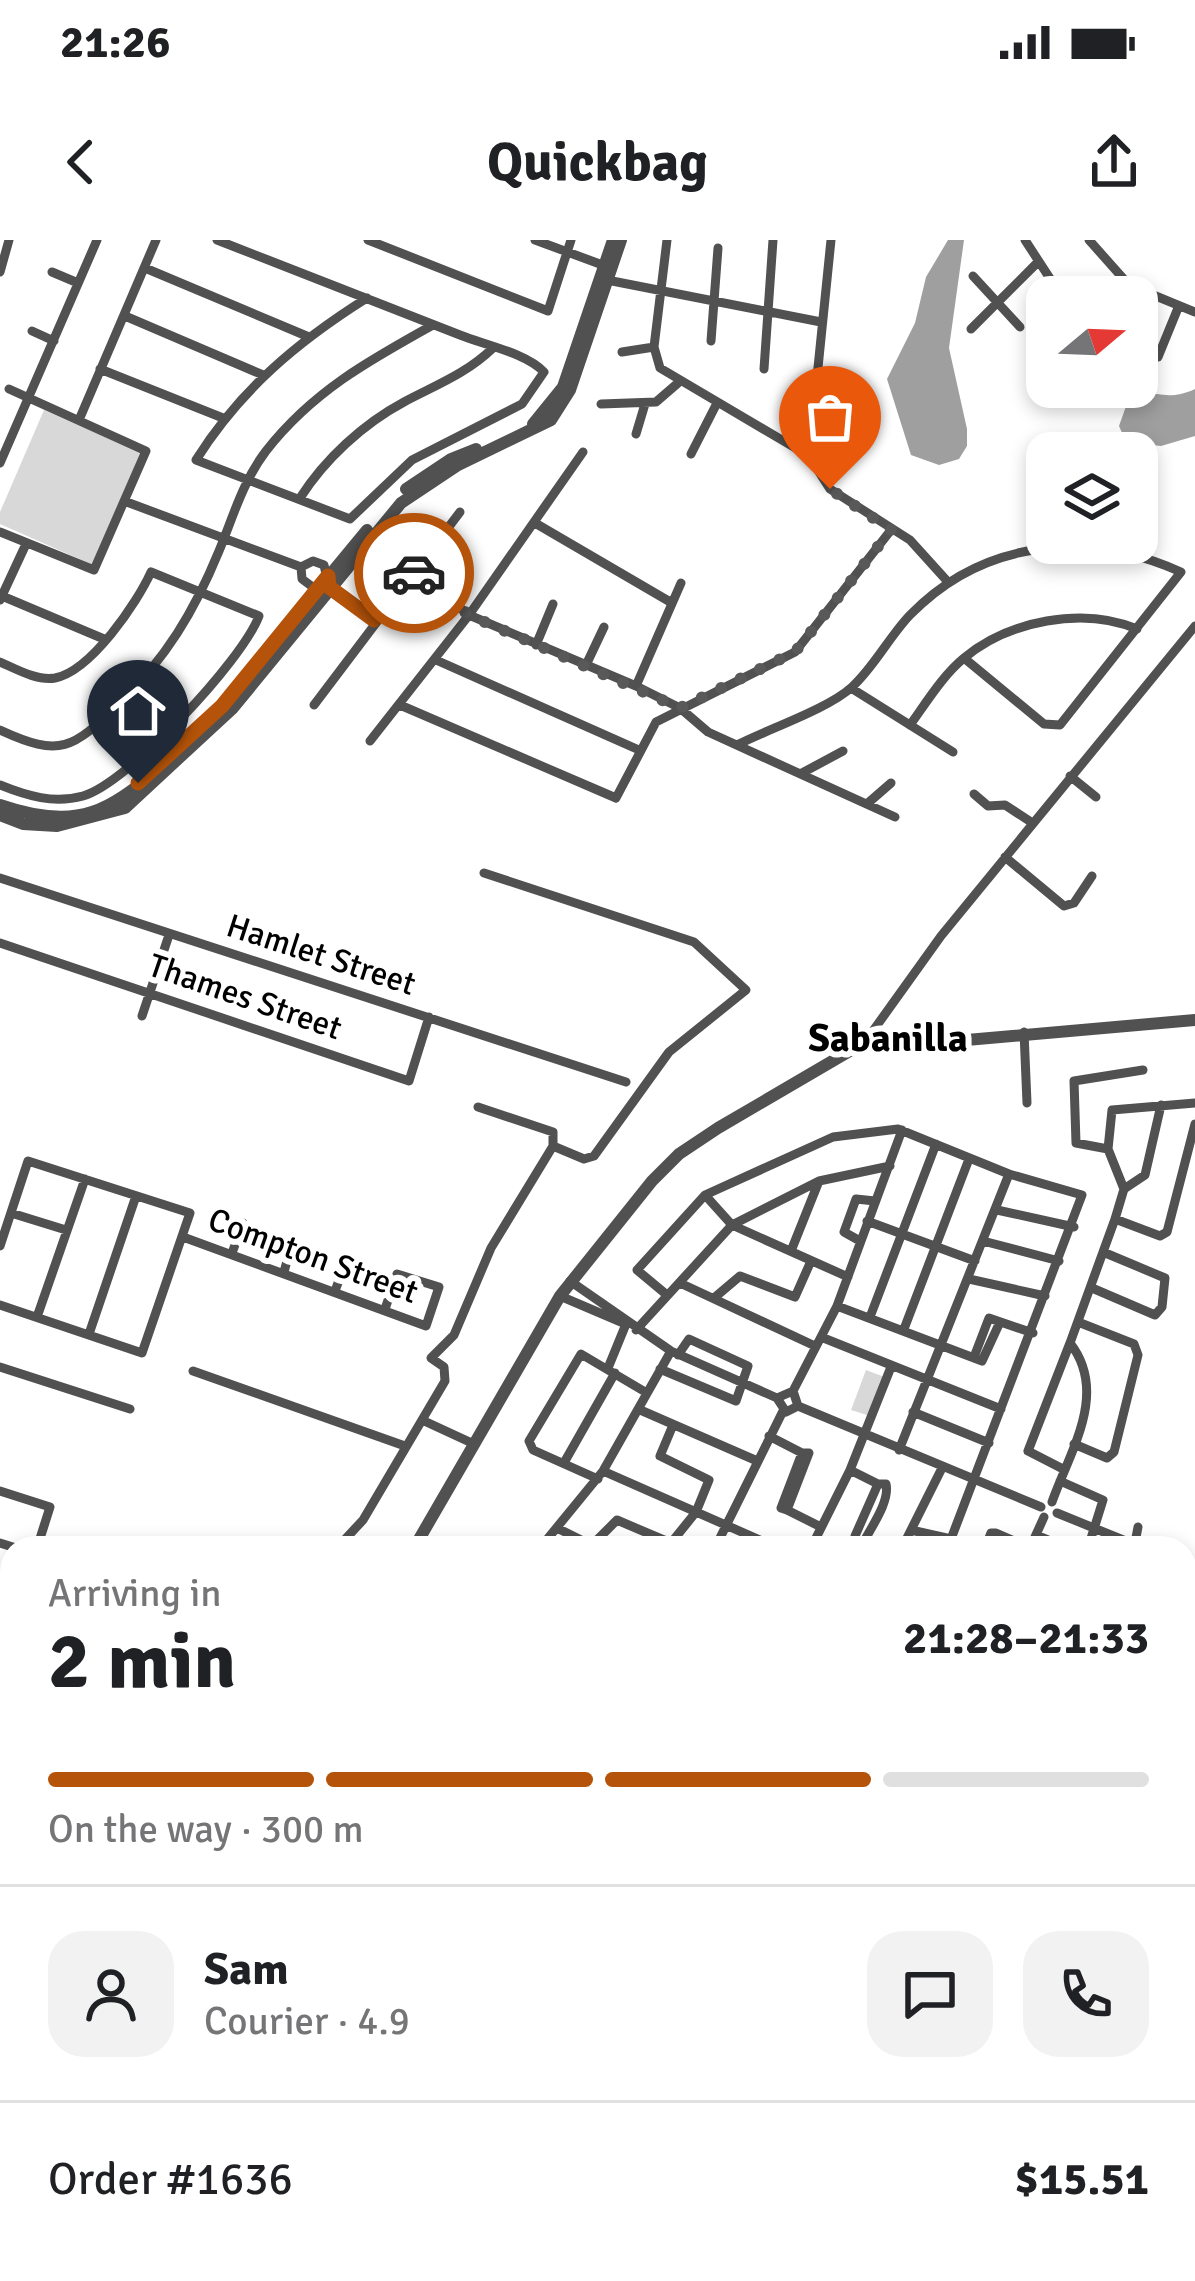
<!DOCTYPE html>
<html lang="en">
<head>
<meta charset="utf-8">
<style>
	body { margin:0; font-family:Signika,sans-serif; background:#f2f2f2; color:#202124; height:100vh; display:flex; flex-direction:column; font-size:45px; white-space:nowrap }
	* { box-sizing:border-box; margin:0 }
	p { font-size:39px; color:#757577 }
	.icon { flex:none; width:66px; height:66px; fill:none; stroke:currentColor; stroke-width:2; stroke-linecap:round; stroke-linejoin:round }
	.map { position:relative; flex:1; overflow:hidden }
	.sheet { position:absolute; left:0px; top:1296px; width:1197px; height:747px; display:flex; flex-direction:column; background:#fff; border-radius:36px 36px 0 0; box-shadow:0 6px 18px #0003 }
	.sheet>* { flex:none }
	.needle { width:78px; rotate:71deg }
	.buttons { position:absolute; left:1026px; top:36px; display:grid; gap:24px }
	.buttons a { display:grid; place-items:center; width:132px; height:132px; border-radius:24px; background:#fff; box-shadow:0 6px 18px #0003; font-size:60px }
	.pin { position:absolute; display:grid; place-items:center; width:102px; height:102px; color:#fff; margin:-123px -51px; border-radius:50% 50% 50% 0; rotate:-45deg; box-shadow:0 0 12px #0007 }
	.pin .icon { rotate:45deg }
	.courier { position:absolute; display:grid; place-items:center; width:120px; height:120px; margin:-60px; border:9px solid #b45309; border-radius:50%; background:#fff; color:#222; box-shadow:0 3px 15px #0007 }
	.summary em { font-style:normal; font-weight:700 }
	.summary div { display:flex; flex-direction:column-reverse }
	.summary { display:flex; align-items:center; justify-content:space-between; height:204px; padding:0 48px }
	h1 { font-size:78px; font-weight:700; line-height:90px }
	.bar { display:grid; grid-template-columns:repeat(4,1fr); gap:18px 12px; align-content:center; height:144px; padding:0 48px }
	.bar i { height:15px; border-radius:9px; background:#e0e0e0 }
	.bar .current { background:#b45309 }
	.bar p { grid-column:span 4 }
	.line { display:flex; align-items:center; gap:30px; padding:0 48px; border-top:3px solid #e0e0e0 }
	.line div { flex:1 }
	.round { display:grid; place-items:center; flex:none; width:126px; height:126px; border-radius:36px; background:#f2f2f2 }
	.status { display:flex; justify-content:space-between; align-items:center; height:84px; padding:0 60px; background:#fff; direction:ltr }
	.status svg { height:33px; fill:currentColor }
	header { display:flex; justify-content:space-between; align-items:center; height:156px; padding:0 48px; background:#fff; font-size:54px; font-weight:700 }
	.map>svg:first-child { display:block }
	.green { fill:#d8d8d8 }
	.water { fill:#9f9f9f }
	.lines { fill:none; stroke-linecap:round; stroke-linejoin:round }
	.stream { stroke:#9f9f9f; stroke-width:3 }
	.minor { stroke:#515151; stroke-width:9 }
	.tertiary { stroke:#515151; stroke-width:12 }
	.done { stroke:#595959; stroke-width:12; stroke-dasharray:0 21.6 }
	.route { stroke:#b45309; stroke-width:15 }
	.labels { text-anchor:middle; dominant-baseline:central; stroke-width:12; stroke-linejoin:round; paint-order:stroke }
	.street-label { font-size:33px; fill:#000; stroke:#fff }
	.quarter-label { font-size:39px; font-weight:bold; fill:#000; stroke:#fff }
</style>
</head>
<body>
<div class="status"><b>21:26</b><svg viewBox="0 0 49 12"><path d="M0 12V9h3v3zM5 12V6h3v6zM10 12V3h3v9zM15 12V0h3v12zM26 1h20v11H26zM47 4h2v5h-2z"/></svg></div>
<header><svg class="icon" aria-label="back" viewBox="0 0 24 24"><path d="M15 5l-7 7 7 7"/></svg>Quickbag<svg class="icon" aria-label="share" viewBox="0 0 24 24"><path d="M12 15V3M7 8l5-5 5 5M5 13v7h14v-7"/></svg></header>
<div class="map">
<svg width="1195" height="2041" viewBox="0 0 1195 2041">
	<rect width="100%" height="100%" fill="#fff"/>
	<path class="green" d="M44,170L143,214L95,326L0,284V272Z
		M866,1130L887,1138L873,1177L851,1170Z"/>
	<path class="water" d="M948,0H964L949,108L967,189V206L959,219L939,225L911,215L887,139L915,83L926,37Z
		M1195,149V196L1161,206L1126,202L1119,186L1130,155C1155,148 1165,163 1195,149Z"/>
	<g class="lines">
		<path class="stream" d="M1185,2014L1195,2012
			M1068,2041L1112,2031"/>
		<path class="minor" d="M217,0C298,31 379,64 460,95C485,105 526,113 544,132L522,164L412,220L350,279L196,220C240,150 297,102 367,58
			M368,0L548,71L571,0
			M535,0L608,27
			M667,0L654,107L660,128L809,216
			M831,0L809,216L830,249L910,300L948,342
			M1025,0L1062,57
			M1089,0L1129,45L1195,72
			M145,28L309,97
			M0,32L9,0
			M52,32L78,43
			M973,36L1020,87
			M602,39L821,82
			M125,76L263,135
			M971,89L1037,23
			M32,91L54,101
			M711,101L718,8
			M622,112L654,107
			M1137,112L1158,117L1178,68
			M100,129L223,178
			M764,129L773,0
			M601,164L656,162L678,143
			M79,180L156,0
			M636,194L645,164
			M691,214L716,165
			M0,223L97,0
			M300,258C325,219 363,184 404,162C436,145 466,134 493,108
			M124,261L301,327
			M535,283L672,363
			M0,292L94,330L146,211L9,149
			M313,321L324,325L329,347L314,348L302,339L301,327Z
			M415,332L469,375L636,446L680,468L708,492L895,577
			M329,347L374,380
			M2,356L104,399
			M0,360L26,304
			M536,405L553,364
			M436,420L639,510
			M0,422C16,429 37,441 55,438C91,431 137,363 151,332L259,376C242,421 128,543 83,556C54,564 27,556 0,545
			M586,425L604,387
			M636,446L681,343
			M851,448L953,512
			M314,465L460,272
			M400,465L616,558L656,482L795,412L891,290
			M910,485C926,463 943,435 964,418C1008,381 1083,366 1137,389
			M0,490C61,518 72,509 119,464C166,418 194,372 219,311C233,277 243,241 266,211C312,152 368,121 433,85
			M370,501L469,375L583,212
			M737,505C768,489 828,469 852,447C874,427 889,397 910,375C984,299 1088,290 1181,332L1060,485L1044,484L964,418
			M802,533L843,511
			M1070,536L1096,557
			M974,554L988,566L1005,565L1031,582
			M868,563L891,543
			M1005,617L1064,666L1074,663L1092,636
			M484,633L694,702L746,750L669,812L594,916L584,919L553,906
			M0,638L626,842
			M0,703L409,841L429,777
			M142,776L169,695
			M1024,792L1027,863
			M865,802L941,696L1195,386
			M1195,863L1112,870L1108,909L1124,949L1115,979L1160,996L1167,992L1195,884
			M1108,909L1076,903L1074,841L1143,830
			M1124,949L1145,935L1161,865
			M705,955L732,985L848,1037
			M997,970L1074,987
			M11,973L66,990
			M867,981L975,1021
			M183,997L426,1086L439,1047L397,1034L385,1069
			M860,1001L844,992L856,959L875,961
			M983,1001L1059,1021
			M0,1006L28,921L190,973L142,1113L0,1065
			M791,1011L819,941
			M232,1013L243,983
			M284,1032L293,999
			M969,1039L1045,1056
			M570,1041L671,1111L777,1158L786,1172L798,1166L793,1151L777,1158
			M680,1043L815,1106
			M1092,1048L1155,1075L1162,1067L1165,1038L1103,1012
			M335,1051L348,1016
			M667,1055L637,1030L705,955L833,897L898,889L1009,934L1082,955L951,1299L911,1290
			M560,1056L621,1082
			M714,1058L740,1036L795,1057L811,1021
			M837,1066L982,1121L1000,1082
			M37,1077L85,939
			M870,1077L936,904
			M904,1089L969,919
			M636,1090L732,985L819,941L890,926
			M89,1094L136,956
			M821,1097L1001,1169
			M974,1117L989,1078L1033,1093
			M0,1127L130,1169
			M608,1128L626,1084
			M660,1129L736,1161L748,1126L689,1099L678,1115
			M193,1131L405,1206
			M793,1151L837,1066L902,890
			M798,1166L1041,1267
			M638,1169L755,1220
			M913,1172L989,1203
			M422,1180L474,1204
			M769,1196L802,1213
			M1074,1204L1107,1218L1114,1212L1138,1115L1134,1104L1078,1082
			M899,1210L1009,934
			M565,1221L615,1133
			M1063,1229L1028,1211L1070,1103
			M850,1230L878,1244
			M603,1231L778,1308
			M598,1239L533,1210L529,1201L581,1114L647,1153
			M1060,1241L1103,1260L1088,1308
			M0,1251L50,1267L37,1308
			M1052,1262C1070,1211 1109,1153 1070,1103L1115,979
			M781,1268L787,1270L809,1213
			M781,1268L802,1213H809
			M787,1270L821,1287
			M1057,1273L1143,1308
			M557,1288L595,1307
			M1036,1295L1067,1308
			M857,1302L855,1296L878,1244H886
			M857,1302L863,1303C872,1286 890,1261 886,1244
			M0,1303L16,1308
			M591,1306L617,1280L671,1303L696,1272L709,1240L660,1216L673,1185
			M337,1308L363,1280L445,1141L444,1127L431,1118L454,1095L491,1008L553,906V892L478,867
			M540,1308L603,1231L671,1111
			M715,1308L783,1171
			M811,1308L850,1230L891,1127
			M902,1308L943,1226
			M985,1308L991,1293H996L1030,1308L1044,1277
			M1134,1308L1138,1287
			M1185,1324L1195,1328
			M1185,1371L1195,1375
			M0,1381L12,1359
			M1185,1413L1195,1389
			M1185,1506L1195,1481
			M1185,1557L1195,1553
			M0,1570L12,1575
			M1185,1586L1195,1607
			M0,1670L12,1673
			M1185,1702L1195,1679
			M1185,1747L1195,1749
			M0,2001L12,1983
			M491,2031L508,2039
			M252,2032L275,2041
			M81,2041L88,2031
			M455,2041L459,2031"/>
		<path class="tertiary" d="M533,184L563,147L613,0
			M406,249L451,219L476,209
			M319,348L367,290
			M0,565C29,575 62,582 92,572C150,554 237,449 276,401
			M0,575L23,584L57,586L125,568L233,468L401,263L458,225L551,180L570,150L621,0
			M414,1308L560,1056L652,941L679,914L718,888L865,802L898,806L1195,780
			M250,2041L252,2031"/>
	</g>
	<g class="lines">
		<path class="done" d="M414,333L469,375L680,468L795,412L891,290L830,249"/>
		<path class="route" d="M138,543L222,466L328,336L329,347L374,380L414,333"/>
	</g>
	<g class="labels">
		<g class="street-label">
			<text transform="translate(321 715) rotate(18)">Hamlet Street</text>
			<text transform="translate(245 757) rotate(19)">Thames Street</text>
			<text transform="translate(313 1016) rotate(20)">Compton Street</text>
		</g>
		<g class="quarter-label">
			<text x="888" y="798">Sabanilla</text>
		</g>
	</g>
</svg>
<div class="buttons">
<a><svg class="needle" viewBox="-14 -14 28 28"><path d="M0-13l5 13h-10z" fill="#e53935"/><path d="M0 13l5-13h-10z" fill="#757577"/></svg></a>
<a><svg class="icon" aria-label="layers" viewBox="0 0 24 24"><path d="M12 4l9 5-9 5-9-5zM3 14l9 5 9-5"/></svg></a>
</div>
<div class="pin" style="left:830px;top:249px;background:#ea580c"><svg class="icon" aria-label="bag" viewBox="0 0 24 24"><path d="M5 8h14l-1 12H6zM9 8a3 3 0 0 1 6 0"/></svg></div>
<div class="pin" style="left:138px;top:543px;background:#1f2937"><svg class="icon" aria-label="home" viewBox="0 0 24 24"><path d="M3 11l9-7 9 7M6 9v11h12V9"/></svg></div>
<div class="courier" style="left:414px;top:333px"><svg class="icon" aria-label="car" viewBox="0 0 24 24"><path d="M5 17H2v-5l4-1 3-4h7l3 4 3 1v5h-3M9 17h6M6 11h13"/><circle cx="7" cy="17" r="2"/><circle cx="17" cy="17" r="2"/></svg></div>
<section class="sheet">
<div class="summary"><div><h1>2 min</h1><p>Arriving in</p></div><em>21:28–21:33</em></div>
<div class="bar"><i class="current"></i><i class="current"></i><i class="current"></i><i></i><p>On the way · 300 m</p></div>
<div class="line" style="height:216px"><a class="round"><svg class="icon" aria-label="person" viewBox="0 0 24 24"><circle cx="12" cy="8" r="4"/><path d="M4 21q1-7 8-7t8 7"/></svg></a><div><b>Sam</b><p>Courier · 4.9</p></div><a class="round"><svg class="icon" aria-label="chat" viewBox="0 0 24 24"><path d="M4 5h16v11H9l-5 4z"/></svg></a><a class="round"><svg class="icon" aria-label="phone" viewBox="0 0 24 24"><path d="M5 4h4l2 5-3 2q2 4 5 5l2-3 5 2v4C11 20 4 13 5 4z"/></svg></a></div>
<div class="line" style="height:156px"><div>Order #1636</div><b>$15.51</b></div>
</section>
</div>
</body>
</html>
